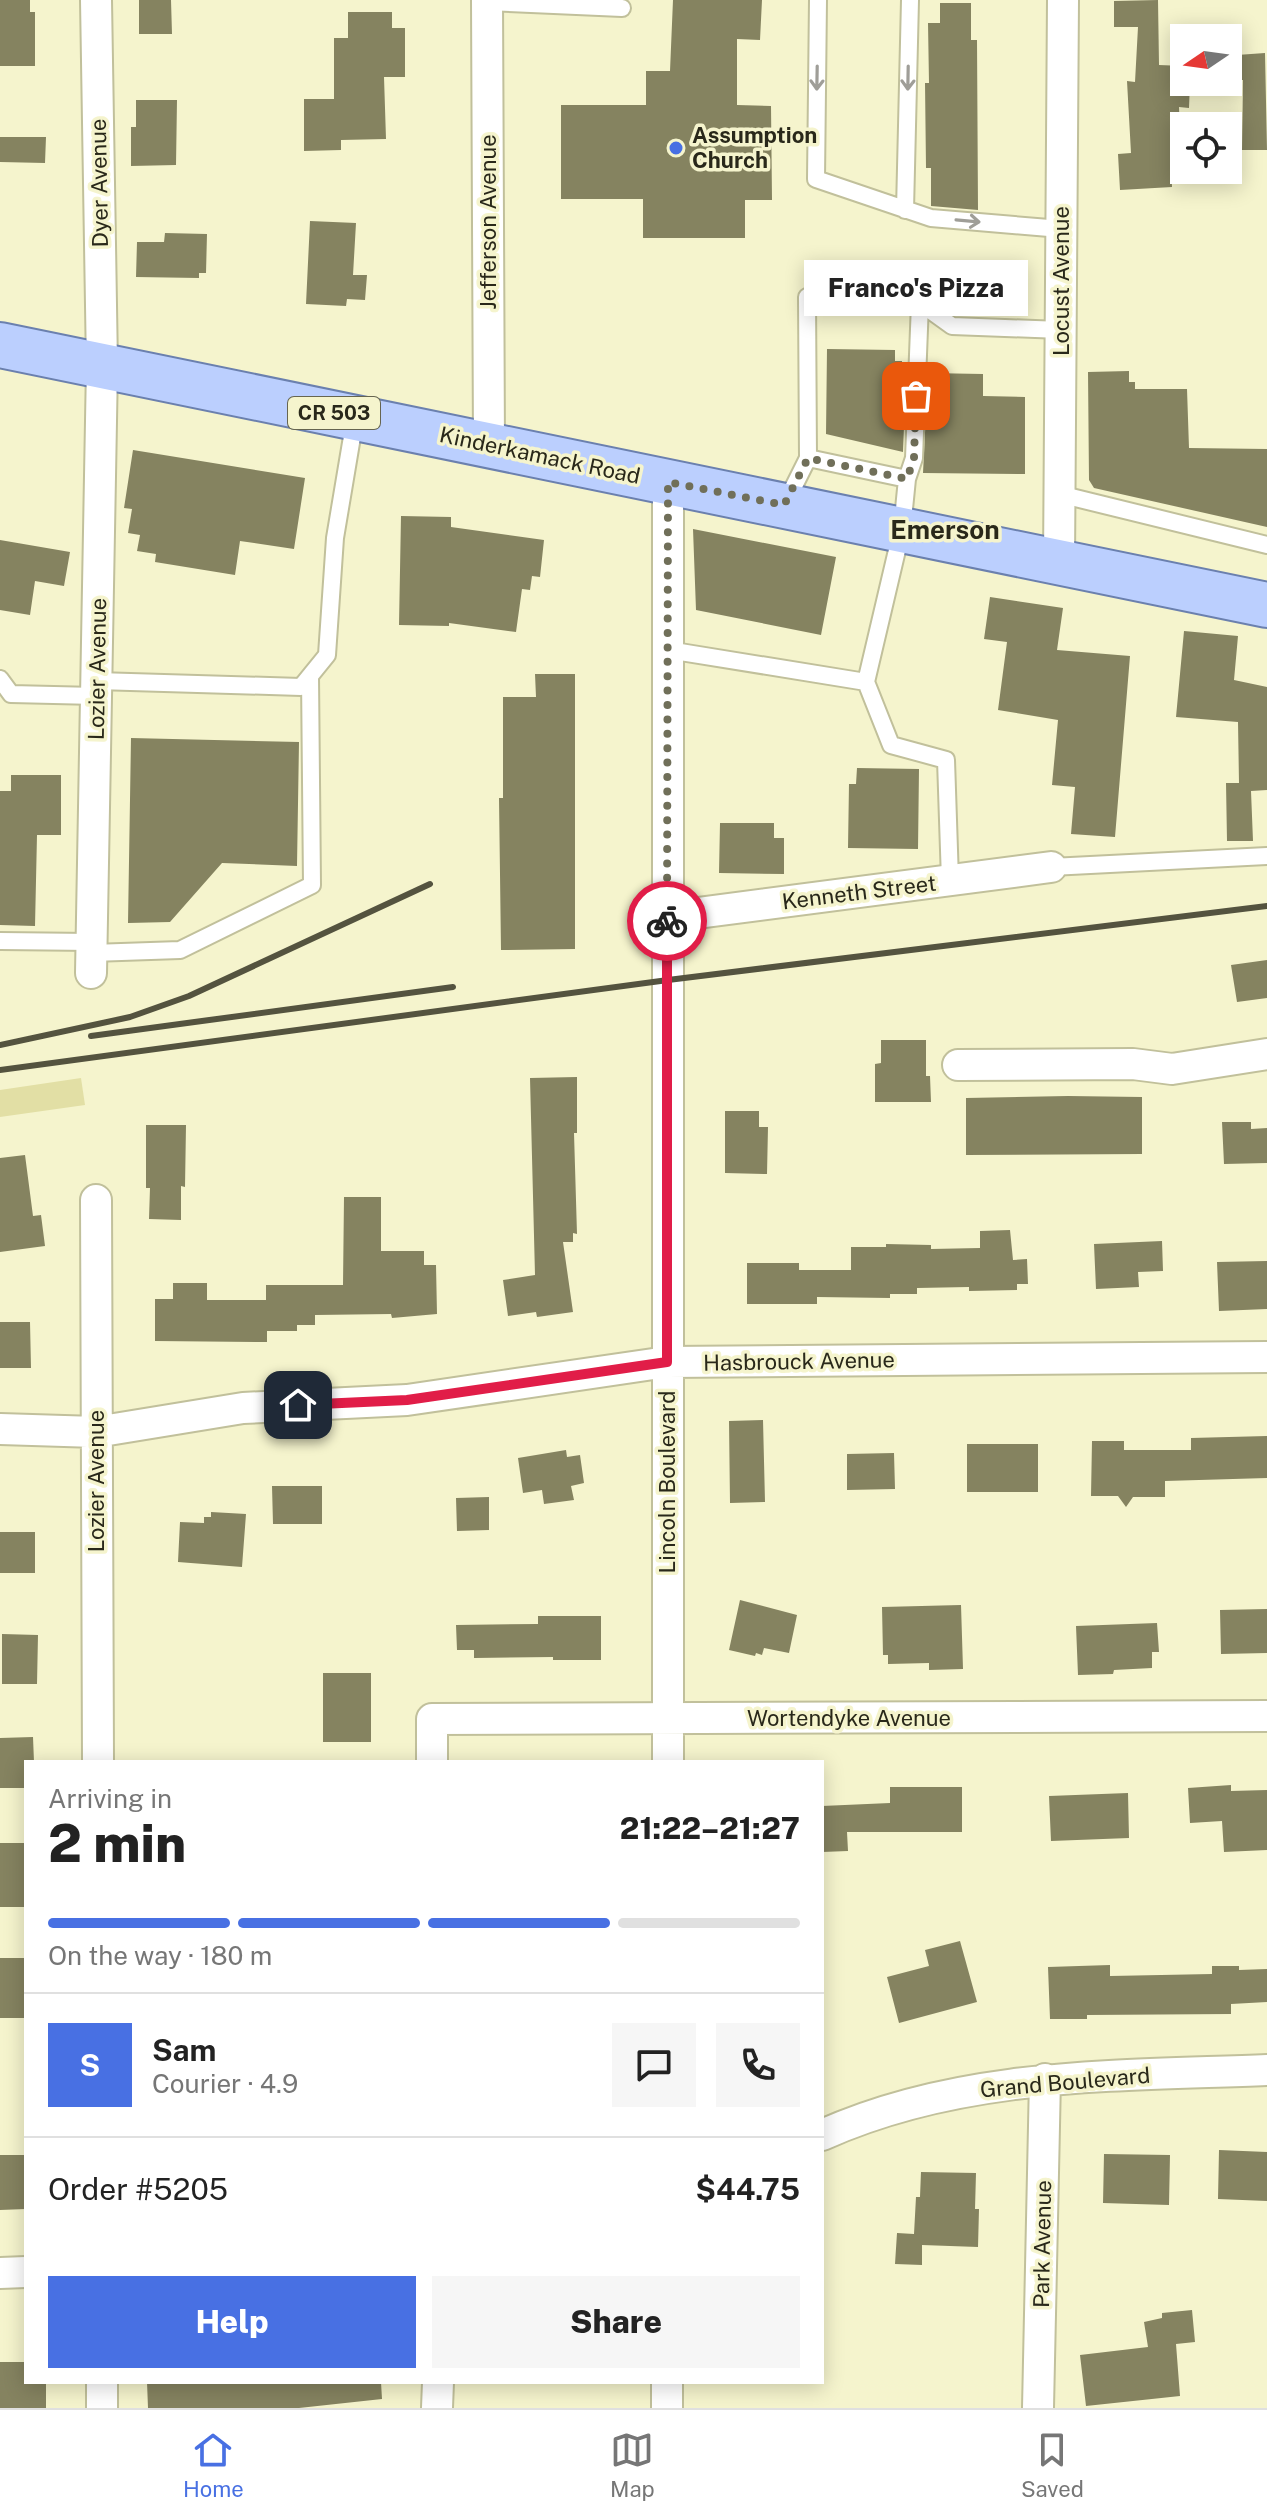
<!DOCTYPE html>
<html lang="en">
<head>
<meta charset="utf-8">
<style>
	body { margin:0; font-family:"Public Sans",sans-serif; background:#f6f6f6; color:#222; height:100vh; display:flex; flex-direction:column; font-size:30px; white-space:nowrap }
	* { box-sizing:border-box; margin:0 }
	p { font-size:26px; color:#767676 }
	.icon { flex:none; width:44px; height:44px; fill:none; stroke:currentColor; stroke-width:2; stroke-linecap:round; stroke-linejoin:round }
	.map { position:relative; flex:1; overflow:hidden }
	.panel { position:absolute; left:24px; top:1760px; width:800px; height:624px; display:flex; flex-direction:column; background:#fff; border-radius:0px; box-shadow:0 4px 20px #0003 }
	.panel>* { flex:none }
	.needle { width:52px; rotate:257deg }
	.controls { position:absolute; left:1170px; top:24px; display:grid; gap:16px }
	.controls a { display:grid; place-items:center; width:72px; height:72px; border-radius:0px; background:#fff; box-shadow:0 4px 20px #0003; font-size:40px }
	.pin { position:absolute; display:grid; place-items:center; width:68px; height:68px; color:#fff; margin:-34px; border-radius:16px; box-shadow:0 4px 12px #0006 }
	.courier { position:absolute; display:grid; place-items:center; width:80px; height:80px; margin:-40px; border:6px solid #e11d48; border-radius:50%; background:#fff; color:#222; box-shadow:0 2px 10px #0007 }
	.bubble { position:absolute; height:56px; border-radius:0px; background:#fff; box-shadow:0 4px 20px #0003; font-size:26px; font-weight:800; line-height:56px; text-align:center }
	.head em { font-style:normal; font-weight:800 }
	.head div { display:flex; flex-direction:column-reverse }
	.head { display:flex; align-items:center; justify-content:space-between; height:136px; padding:0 24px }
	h1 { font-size:52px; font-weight:800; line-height:60px }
	.bar { display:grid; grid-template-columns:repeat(4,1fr); gap:12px 8px; align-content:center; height:96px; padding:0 24px }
	.bar i { height:10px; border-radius:6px; background:#e0e0e0 }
	.bar .current { background:#4870e3 }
	.bar p { grid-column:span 4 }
	.line { display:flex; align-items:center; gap:20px; padding:0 24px; border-top:2px solid #e0e0e0 }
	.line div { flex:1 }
	.round { display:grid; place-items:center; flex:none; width:84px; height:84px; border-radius:0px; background:#f6f6f6 }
	.primary-button { display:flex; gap:16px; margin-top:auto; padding:16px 24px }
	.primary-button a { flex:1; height:92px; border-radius:0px; background:#4870e3; color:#fff; font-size:32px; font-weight:800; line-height:92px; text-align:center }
	.primary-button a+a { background:#f6f6f6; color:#222 }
	.menu { display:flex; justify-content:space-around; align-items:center; height:112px; border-top:2px solid #e0e0e0; background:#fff; font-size:22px; color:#767676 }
	.menu a { display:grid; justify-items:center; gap:4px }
	.menu .current { color:#4870e3 }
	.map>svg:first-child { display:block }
	.green { fill:#e2dfa5 }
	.building { fill:#858360 }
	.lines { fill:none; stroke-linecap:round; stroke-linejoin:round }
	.lane-casing { stroke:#c1c09b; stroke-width:20 }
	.street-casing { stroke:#c1c09b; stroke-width:34 }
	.primary-casing { stroke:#6b80ae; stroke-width:48 }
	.lane { stroke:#fff; stroke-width:16 }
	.street { stroke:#fff; stroke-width:30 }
	.primary { stroke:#bbcffe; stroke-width:44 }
	.rail { stroke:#54533f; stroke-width:6 }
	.oneway { stroke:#9f9e98 }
	.done { stroke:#706f59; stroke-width:8; stroke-dasharray:0 14.4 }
	.route { stroke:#e11d48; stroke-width:10 }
	.poi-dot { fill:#4870e3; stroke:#f5f4cd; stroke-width:3 }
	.labels { text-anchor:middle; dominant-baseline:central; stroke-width:7; stroke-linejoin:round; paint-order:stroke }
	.shield { fill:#f5f4cd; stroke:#666550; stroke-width:2 }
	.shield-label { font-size:20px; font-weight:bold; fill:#29281a }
	.poi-label { font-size:22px; font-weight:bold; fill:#29281a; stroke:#f5f4cd; text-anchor:start }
	.street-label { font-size:22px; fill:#29281a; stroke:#f5f4cd }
	.quarter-label { font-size:26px; font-weight:bold; fill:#29281a; stroke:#f5f4cd }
</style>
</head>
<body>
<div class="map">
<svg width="1267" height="2408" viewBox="0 0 1267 2408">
	<rect width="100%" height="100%" fill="#f5f4cd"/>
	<path class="green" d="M81,1078L85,1105L0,1117V1090Z"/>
	<path class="building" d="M0,0H30V12H35V66H0Z
		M139,0H171L172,34H139Z
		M673,0H762L760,40L737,39V105L771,106L772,200H745V238H643V199H561V105H646V71H670Z
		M1158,0L1159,65L1184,66V82H1190L1189,108L1179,107L1181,160L1171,161L1172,187L1120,190L1118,154L1131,153L1127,81L1135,82L1138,27H1114V1Z
		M940,3H971V40H977L978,210L931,206V168H926L925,83H929L928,23H940Z
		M348,12H392V28H405V77H384L386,139L341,140V150L304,151V99H334V38H348Z
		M1265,53L1267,150H1242L1243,80H1238L1237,55Z
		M136,100H177L176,165L131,166V127H136Z
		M0,137H46L45,163L0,162Z
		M310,221L356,223L353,275H367L365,300L347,299L346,306L306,304Z
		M165,233L207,234L206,273H199V278L136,277L137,242H164Z
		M827,349L895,350V361H902V373H906L903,452L826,434Z
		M1129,371V382H1135V389H1187L1189,448L1267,449V527L1094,488L1089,480L1088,372Z
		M928,373L983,374V396L1025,397V474L923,473Z
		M133,450L305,478L294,549L240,541L235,575L155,562L156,554L137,551L140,535L128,533L132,509L124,508Z
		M401,516L451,517V527L544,540L540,577L532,576L530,590L522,589L516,632L449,623V626L399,625Z
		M693,529L836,557L821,635L696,610Z
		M0,540L70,552L64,586L35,581L30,615L0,610Z
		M990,597L1063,608L1057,650L1130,656L1115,837L1071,834L1075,787L1052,785L1058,720L998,710L1007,642L984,639Z
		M1184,631L1238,636L1234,680L1267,687V790L1251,791L1253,841H1227L1226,783H1239L1238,722L1176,717Z
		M535,674H575V949L501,950L499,798H503V697H536Z
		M131,738L299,742L297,866L222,863L170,922L128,923Z
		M857,768L919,769L918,849L848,848L849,784H856Z
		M11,775H61V835H37L35,926L0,925V791H11Z
		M720,823H774V838H784V874L719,873Z
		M1267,960V998L1237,1002L1231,965Z
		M881,1040H926V1076H930L931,1102H875V1064L881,1063Z
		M577,1077V1133H574L577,1234L573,1233V1242H563L573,1312L537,1317L536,1312L508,1316L503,1280L535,1275L530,1078Z
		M1068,1096L1142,1097V1154L966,1155V1098Z
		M725,1111H759V1127H768L767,1174L725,1173Z
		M1222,1122H1251V1129L1267,1128V1163L1224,1164Z
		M146,1125H186L185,1187L181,1186V1220L149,1219L150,1188H146Z
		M25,1155L33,1216L41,1215L45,1246L0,1252V1158Z
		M344,1197H381V1251H424V1265H436L437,1314L392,1318L391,1314L315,1315V1325H297V1331H267V1342L155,1341V1299H173V1283H207V1300H266V1285H343Z
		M1010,1230L1013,1260L1027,1259L1028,1284H1017V1290L969,1291V1287L917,1288V1294H890V1298L817,1297V1304H747V1263H799V1270H851V1247H886V1244L931,1245V1249L980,1248V1231Z
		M1162,1241L1163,1271L1138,1272L1139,1287L1096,1289L1094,1244Z
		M1267,1261V1309L1219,1311L1217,1262Z
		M0,1322H30L31,1368H0Z
		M763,1420L765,1502L730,1503L729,1421Z
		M1267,1436V1478L1165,1481V1497H1133L1126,1507L1118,1496H1091L1092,1441H1124V1450H1191V1438Z
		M967,1444H1038V1492H967Z
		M566,1450L567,1457L580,1455L584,1483L571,1486L574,1500L544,1504L542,1490L523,1493L518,1458Z
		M894,1453L895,1489L847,1490V1454Z
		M272,1486H322V1524H273Z
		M489,1497V1530L457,1531L456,1498Z
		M211,1512L246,1514L242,1567L178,1562L180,1522L204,1523V1517H211Z
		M0,1532H35V1573H0Z
		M740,1600L797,1615L789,1653L764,1648L762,1655L756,1653L755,1656L729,1650Z
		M961,1605L963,1669L929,1670V1663L888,1664V1655H883L882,1607Z
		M1267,1609V1653L1221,1654L1220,1610Z
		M538,1616H601V1660H553V1657L474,1658V1650H457L456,1625L538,1624Z
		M1157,1623L1159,1652H1152V1668L1114,1670L1113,1674L1078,1675L1076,1626Z
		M2,1634L38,1635L37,1684H2Z
		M323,1673H371V1742H323Z
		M33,1737L34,1762H26V1788H0V1738Z
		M1231,1785V1791L1267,1790V1850L1224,1852L1222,1821L1190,1823L1188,1788Z
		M890,1787H962V1832H847L848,1851L822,1852V1806L890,1803Z
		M1128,1793L1129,1838L1051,1841L1049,1796Z
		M0,1843H26V1907H0Z
		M960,1941L977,2002L899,2023L887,1977L929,1966L925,1950Z
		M0,1958H26V2018H0Z
		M1110,1965V1976L1212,1974V1966H1239V1970L1267,1969V2002L1231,2004V2014L1087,2015V2019H1050L1048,1967Z
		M1219,2150L1267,2152V2201L1218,2199Z
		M1104,2154L1170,2155L1169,2205L1103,2203Z
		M0,2155H26V2209L0,2210Z
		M921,2172L976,2173L975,2209H979L978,2247L922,2245V2265L895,2264L897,2233L914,2234L916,2197H920Z
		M1192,2310L1195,2342L1176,2344L1180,2396L1086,2406L1080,2355L1148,2347L1144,2322L1162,2318V2313Z
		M0,2362H26V2382H46V2408H0Z
		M147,2382H381L382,2399L299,2408H148Z"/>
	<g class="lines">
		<g class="lane-casing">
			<path id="lane" d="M818,0L816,179L931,218L1061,229
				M487,2L622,8
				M905,210L910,0
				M808,458L807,297L920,303L952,326L1061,330
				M907,479L914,458L920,303
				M1059,494L1267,545
				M668,650L866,682L902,529L907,479L808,458L785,504
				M0,679L11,694L96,696
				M97,681L301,687L327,655L335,538L355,419
				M866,682L891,745L946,760L950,880
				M1051,867L1267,856
				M0,941L92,942
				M92,953L180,950L312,885L310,676"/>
		</g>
		<g class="street-casing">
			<path id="street" d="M487,0L489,445
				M1059,562L1063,0
				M667,917L1051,867
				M91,973L102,366L96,0
				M958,1065L1133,1064L1172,1069L1267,1054
				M96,1200L98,1762
				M0,1429L96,1432L243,1408L407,1400L667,1362L1267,1357
				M432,1762V1719L1267,1716
				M668,1762V482
				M822,2135C962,2072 1117,2076 1267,2070
				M0,2273L26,2272
				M102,2382V2408
				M437,2408L438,2382
				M667,2408V2382
				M1038,2408L1045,2079"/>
		</g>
		<g class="primary-casing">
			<path id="primary" d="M0,345L1267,605"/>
		</g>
		<use href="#lane" class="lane"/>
		<use href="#street" class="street"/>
		<use href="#primary" class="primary"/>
		<path class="rail" d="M91,1036L453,987
			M0,1045L130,1017L189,996L430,884
			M0,1070L668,980L1267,906"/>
	</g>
	<defs><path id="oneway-shaft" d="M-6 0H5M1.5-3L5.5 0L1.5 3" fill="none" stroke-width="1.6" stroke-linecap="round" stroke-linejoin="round" transform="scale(2)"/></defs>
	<g class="oneway">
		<use href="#oneway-shaft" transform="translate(817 78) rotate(91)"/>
		<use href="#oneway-shaft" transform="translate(908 78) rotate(91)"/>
		<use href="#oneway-shaft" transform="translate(968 221) rotate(5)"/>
	</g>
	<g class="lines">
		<path class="done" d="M667,921L668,482L784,505L808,458L907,479L914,458L916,396"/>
		<path class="route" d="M298,1405L407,1400L667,1362V921"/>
	</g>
	<circle class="poi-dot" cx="676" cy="148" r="8"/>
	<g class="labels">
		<rect class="shield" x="288" y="397" width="92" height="32" rx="6"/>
		<g class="shield-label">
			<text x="334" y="413">CR 503</text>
		</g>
		<g class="poi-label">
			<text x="692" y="135">Assumption<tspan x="692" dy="25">Church</tspan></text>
		</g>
		<g class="street-label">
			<text transform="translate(99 183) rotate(-91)">Dyer Avenue</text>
			<text transform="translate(488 222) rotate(-90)">Jefferson Avenue</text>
			<text transform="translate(1061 281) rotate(-90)">Locust Avenue</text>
			<text transform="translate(540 455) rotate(12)">Kinderkamack Road</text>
			<text transform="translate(97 669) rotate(-89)">Lozier Avenue</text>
			<text transform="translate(859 892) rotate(-7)">Kenneth Street</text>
			<text transform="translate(799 1361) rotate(-1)">Hasbrouck Avenue</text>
			<text transform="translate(96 1481) rotate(-90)">Lozier Avenue</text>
			<text transform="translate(667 1482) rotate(-90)">Lincoln Boulevard</text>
			<text x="849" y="1718">Wortendyke Avenue</text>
			<text transform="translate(1065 2082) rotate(-5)">Grand Boulevard</text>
			<text transform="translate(1042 2244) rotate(-89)">Park Avenue</text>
		</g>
		<g class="quarter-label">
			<text x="945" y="529">Emerson</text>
		</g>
	</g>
</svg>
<div class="controls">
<a><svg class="needle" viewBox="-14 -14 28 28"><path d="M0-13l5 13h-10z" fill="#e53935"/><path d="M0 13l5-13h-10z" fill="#767676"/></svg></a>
<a><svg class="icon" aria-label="locate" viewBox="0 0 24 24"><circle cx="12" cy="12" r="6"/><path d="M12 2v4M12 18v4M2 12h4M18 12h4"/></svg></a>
</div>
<div class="pin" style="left:916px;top:396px;background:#ea580c"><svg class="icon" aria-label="bag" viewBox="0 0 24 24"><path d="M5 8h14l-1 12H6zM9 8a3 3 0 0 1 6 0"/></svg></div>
<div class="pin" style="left:298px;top:1405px;background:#1f2937"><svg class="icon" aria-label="home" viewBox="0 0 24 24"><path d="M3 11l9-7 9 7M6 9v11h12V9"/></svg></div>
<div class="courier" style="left:667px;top:921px"><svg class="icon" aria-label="bike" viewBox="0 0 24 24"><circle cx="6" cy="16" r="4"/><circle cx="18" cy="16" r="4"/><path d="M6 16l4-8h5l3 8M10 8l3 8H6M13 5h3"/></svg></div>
<div class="bubble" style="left:804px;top:260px;width:224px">Franco's Pizza</div>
<section class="panel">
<div class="head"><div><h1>2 min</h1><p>Arriving in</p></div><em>21:22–21:27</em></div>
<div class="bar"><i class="current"></i><i class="current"></i><i class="current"></i><i></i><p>On the way · 180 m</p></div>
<div class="line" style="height:144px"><b class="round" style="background:#4870e3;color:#fff">S</b><div><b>Sam</b><p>Courier · 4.9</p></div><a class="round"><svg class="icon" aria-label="chat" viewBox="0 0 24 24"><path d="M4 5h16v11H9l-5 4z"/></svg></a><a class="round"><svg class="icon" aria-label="phone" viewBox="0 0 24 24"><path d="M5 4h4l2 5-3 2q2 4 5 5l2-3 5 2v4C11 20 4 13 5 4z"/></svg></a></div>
<div class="line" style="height:104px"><div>Order #5205</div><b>$44.75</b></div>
<div class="primary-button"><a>Help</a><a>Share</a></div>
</section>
</div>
<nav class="menu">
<a class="current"><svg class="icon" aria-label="home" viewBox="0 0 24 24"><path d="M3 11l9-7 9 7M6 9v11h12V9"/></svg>Home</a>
<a><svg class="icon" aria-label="map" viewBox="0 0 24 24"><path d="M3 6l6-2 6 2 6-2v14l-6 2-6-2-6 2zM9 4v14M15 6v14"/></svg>Map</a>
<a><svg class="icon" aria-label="saved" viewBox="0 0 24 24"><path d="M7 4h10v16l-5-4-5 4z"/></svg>Saved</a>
</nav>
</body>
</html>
